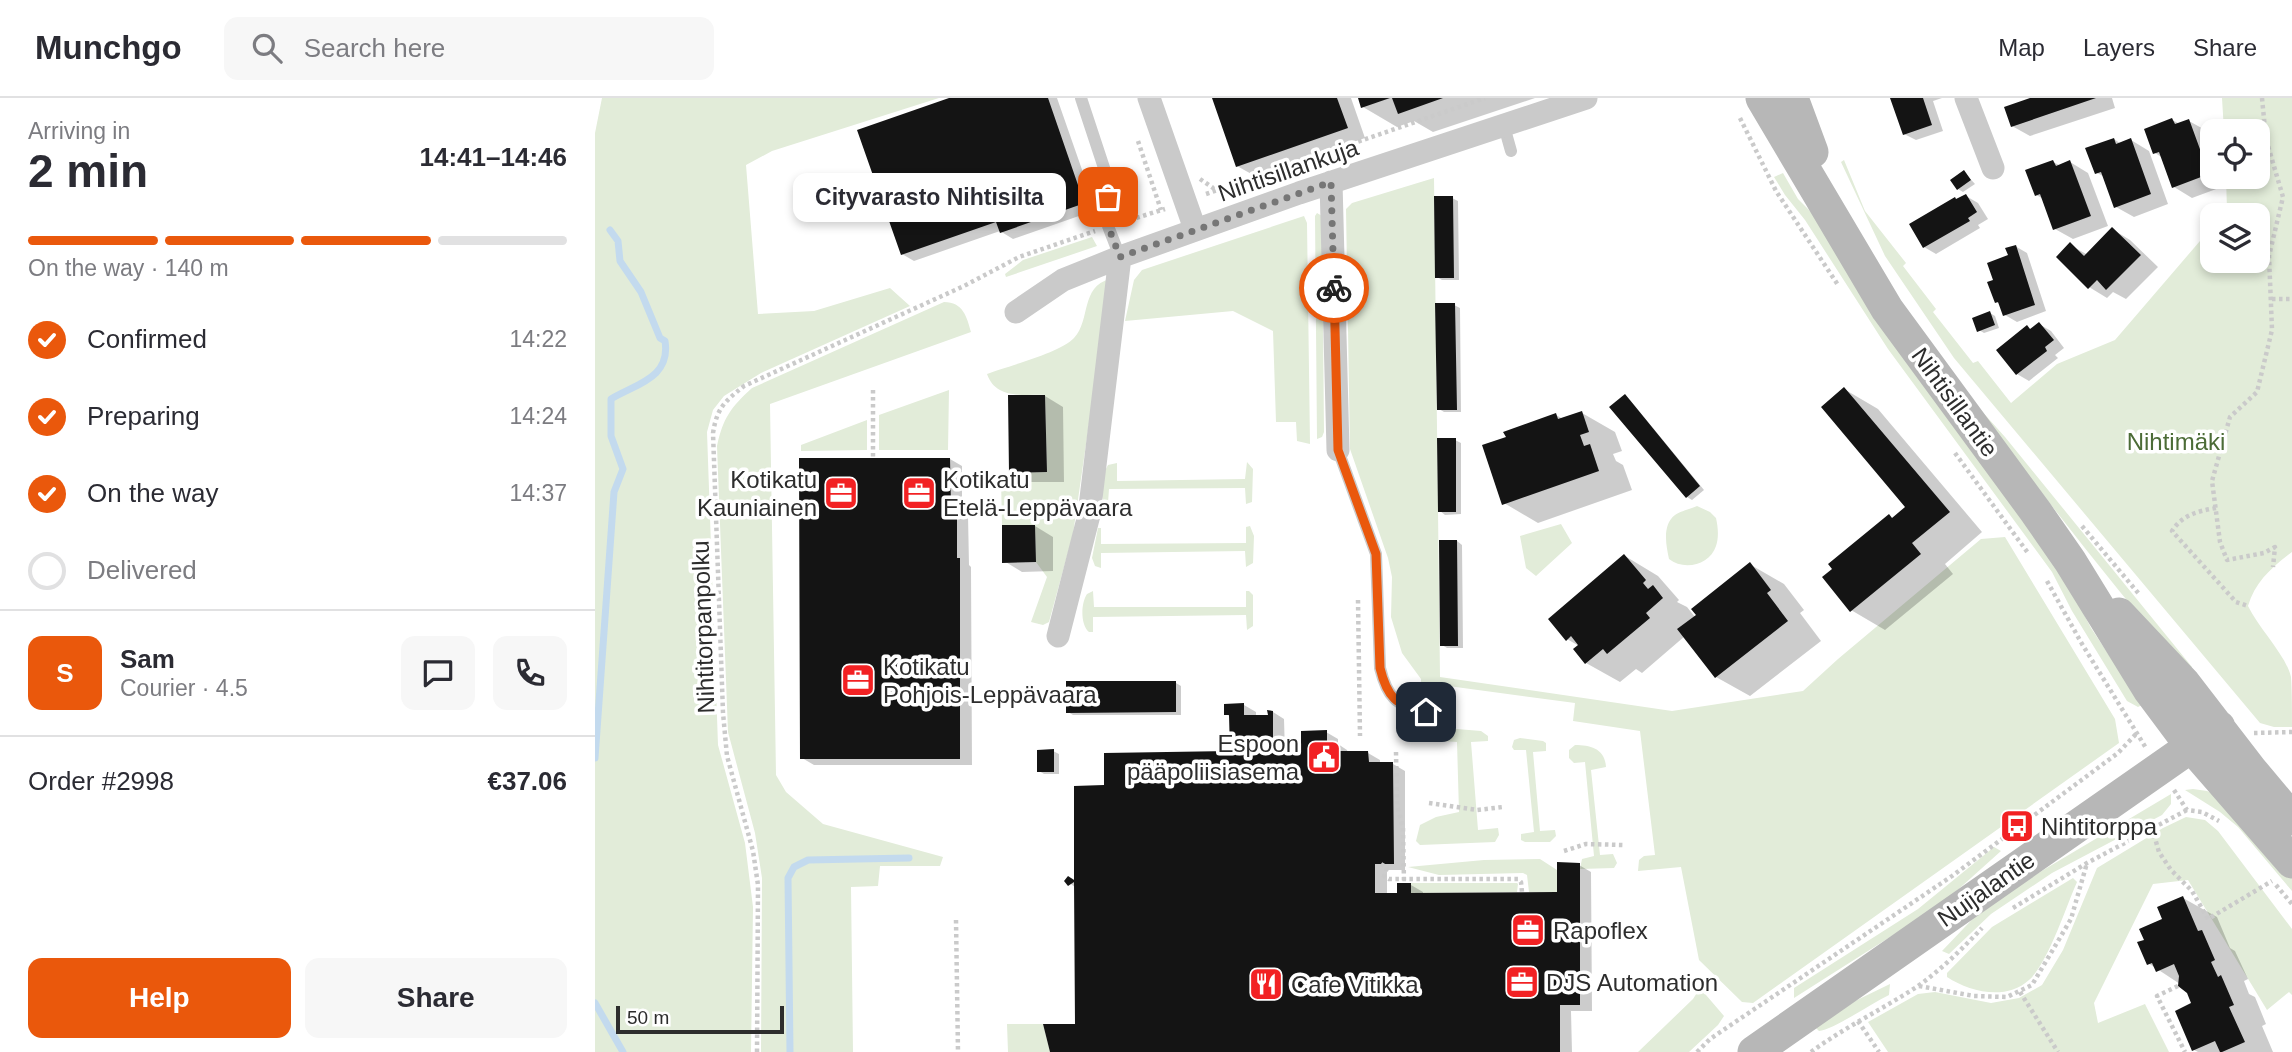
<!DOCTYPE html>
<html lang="en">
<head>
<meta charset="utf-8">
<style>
	body { margin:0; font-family:Helvetica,sans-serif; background:#f7f7f7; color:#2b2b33; height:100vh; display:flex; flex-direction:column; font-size:26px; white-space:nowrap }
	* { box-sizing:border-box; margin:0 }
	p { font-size:23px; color:#7c7c81 }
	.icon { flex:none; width:38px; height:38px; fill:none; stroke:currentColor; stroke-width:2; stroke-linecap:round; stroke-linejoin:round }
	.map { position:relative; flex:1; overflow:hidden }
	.sheet { display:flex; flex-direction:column; background:#fff; width:595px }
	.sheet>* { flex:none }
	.fabs { position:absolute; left:1605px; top:21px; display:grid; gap:14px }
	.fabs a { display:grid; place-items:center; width:70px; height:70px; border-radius:14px; background:#fff; box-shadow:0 4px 10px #0003; font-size:35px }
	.scale { position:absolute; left:21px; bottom:18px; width:168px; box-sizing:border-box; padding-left:7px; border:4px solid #2d2d2d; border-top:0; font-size:19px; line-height:24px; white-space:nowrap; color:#2d2d2d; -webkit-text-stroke:5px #fff; paint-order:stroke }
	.pin { position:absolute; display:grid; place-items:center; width:60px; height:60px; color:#fff; margin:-30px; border-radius:14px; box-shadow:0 4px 10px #0006 }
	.courier { position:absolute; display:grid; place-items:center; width:70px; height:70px; margin:-35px; border:5px solid #ea580c; border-radius:50%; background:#fff; color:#222; box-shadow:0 2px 9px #0007 }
	.bubble { position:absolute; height:49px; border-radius:14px; background:#fff; box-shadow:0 4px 10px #0003; font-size:23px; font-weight:600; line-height:49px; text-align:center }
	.overview em { font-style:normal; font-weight:600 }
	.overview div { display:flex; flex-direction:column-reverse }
	.overview { display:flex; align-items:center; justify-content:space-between; height:119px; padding:0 28px }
	h1 { font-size:46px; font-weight:600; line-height:52px }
	.bar { display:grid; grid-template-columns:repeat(4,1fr); gap:10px 7px; align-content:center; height:84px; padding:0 28px }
	.bar i { height:9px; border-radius:5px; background:#e1e1e2 }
	.bar .on { background:#ea580c }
	.bar p { grid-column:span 4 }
	.line { display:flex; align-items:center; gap:18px; padding:0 28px; border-top:2px solid #e1e1e2 }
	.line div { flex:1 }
	.round { display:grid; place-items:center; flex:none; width:74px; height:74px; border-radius:14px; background:#f7f7f7 }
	ol { padding:0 28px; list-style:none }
	li { display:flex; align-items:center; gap:21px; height:77px }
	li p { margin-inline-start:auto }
	li .icon { padding:7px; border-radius:50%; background:#ea580c; color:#fff; stroke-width:4 }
	li:last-child { color:#7c7c81 }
	li i { width:38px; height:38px; border:4px solid #e1e1e2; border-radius:50% }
	.action { display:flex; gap:14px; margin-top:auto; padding:14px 28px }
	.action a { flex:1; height:80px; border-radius:14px; background:#ea580c; color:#fff; font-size:28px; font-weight:600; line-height:80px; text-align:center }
	.action a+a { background:#f7f7f7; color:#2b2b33 }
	header { display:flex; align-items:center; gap:42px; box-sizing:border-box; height:98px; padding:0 35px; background:#fff; border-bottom:2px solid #e1e1e2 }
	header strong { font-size:33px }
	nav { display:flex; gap:38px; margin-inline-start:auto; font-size:24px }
	.search { width:490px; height:63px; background:#f7f7f7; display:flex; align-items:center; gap:18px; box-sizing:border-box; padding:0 24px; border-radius:14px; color:#7c7c81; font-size:26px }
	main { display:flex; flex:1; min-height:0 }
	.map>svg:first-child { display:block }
	.green { fill:#e2ecd9 }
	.shadow { fill:#0003 }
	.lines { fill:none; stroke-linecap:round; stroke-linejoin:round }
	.stream { stroke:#c3daee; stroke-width:7 }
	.building { fill:#141414 }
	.path { stroke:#cacaca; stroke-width:4.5; stroke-dasharray:3.5 3.5; stroke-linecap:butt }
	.lane { stroke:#cacaca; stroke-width:12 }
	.street { stroke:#cacaca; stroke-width:23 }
	.secondary { stroke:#b7b7b7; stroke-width:33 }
	.path-bridge { stroke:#cacaca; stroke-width:4.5; stroke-dasharray:3.5 3.5; stroke-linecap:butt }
	.done { stroke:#767676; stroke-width:7; stroke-dasharray:0 12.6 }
	.route { stroke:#ea580c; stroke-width:9 }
	.labels { text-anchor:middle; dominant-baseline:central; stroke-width:7; stroke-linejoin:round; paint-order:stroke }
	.street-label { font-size:24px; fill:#2d2d2d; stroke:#fff }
	.park-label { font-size:24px; fill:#4c6c37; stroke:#fff }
	.poi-label { font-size:24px; fill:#2d2d2d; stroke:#fff; text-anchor:start }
</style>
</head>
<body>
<header>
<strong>Munchgo</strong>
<div class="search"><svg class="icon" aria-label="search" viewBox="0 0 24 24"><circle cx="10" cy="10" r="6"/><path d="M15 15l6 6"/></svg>Search here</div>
<nav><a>Map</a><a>Layers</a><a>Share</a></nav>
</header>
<main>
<section class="sheet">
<div class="overview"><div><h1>2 min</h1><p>Arriving in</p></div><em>14:41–14:46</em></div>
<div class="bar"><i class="on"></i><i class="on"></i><i class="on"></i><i></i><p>On the way · 140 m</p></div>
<ol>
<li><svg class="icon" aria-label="check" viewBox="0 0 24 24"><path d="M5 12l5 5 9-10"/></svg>Confirmed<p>14:22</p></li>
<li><svg class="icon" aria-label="check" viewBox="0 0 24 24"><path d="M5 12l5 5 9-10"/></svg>Preparing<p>14:24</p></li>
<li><svg class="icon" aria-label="check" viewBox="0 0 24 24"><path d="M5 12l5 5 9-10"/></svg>On the way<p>14:37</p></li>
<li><i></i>Delivered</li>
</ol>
<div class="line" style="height:126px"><b class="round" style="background:#ea580c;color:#fff">S</b><div><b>Sam</b><p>Courier · 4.5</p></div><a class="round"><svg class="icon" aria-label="chat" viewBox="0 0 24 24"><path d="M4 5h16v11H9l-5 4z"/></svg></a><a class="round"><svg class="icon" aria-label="phone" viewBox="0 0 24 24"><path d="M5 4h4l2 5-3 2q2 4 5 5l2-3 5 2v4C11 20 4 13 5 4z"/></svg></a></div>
<div class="line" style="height:91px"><div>Order #2998</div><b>€37.06</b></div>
<div class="action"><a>Help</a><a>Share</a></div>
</section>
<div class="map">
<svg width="1697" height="954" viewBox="0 0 1697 954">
	<rect width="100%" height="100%" fill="#fff"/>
	<path class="green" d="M7,0H344L177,53L151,67L163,216L219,213L295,190L315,208L166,275L129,298L118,312L112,334L123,647L150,745L158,809L156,954H0V35Z
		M1627,0H1697V454C1677,469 1660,484 1653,508C1664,531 1691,557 1696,579C1697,594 1697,614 1697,629H1679L1665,625L1359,260L1290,158L1246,64L1249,62L1270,113L1311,165L1308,168L1341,211L1338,214L1378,265L1383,263L1416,305L1462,266L1520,242L1617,129V163H1662V117H1628L1632,112L1631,79H1662V33H1629Z
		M1188,75L1203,101L1225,123L1464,468L1496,530L1547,607L1543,609L1532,603L1477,513L1457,474L1293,251L1210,122L1190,97L1179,79Z
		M839,80L845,579L1077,613L1208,593L1243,561L1386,441L1410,439L1520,621L1524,645L1158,905L1147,904L1104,862L1086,769L1043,773L1044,762L1049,758L1060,757L1045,633L978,623L980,605L846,587L843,604L826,599V581L807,555L796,519L797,479L793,460L755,351L751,111L757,105Z
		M722,115L727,118L729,334L727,339L722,341L720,118Z
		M709,118L712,125L715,346L702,343L701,324H681L678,233L638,213L530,223L539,182L547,172Z
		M497,139L502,148L411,179L410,176L428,162Z
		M515,181L478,436L454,524L448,527L436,524L452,479L441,464L440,427H407L406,381L414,375L452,374L450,297C429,296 401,302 392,276C413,268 465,255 479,240C496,222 485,189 515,181Z
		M349,204C368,204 372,219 376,234L175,306L181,677L191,694L228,726L348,759L345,768H285L283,788L256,789L258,954H166L167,780L160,735L133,634L122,348C128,320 136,309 157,290Z
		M354,292L353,352H284V317Z
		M1375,300L1410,339L1597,569L1593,575C1516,486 1445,394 1375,300Z
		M272,322V352L206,353V347Z
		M522,365V383L650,381L652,364L658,371L657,404L651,406L650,390L514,391L513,405L510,406C504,397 507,377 513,367Z
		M1102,408L1115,414L1121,420C1123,429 1124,439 1121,448C1115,467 1089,473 1074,461C1071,447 1067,427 1080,417C1085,413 1096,411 1102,408Z
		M966,426L977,445L941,478L931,470L925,438Z
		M655,428L659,438L658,465L651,469L650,453L506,455V470L500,468L497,460L503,430H506V446L651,445V429Z
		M498,493L499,509H651V493H654L658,497V528L652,532L651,517L498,519V534H494C485,526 486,505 492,496Z
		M850,630L886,633L893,638V643L876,644L883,732L903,730L904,737L900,744L825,747L821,743L825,727L841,719L864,714L862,644L847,643L844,640V633Z
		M925,640L948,643L951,645V653L938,654L945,733L960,732L961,738L955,744H930L926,742V736L939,734L931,652H919L917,649L919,642Z
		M980,647C996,647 1010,651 1011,669L996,672L1005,757L1018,756L1022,765L1019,770L985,771L987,761L999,758L990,664L979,665L974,660V652Z
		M1598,691L1612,693L1626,699L1697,778V793L1643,729L1625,714L1590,692Z
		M1576,696V706L1567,717L1457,775L1396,816L1354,856L1347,853L1390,808L1403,799Z
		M1591,719L1610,722L1623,733L1697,831V897L1694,894L1672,912L1593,782L1558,786L1499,905L1503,925L1550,906L1574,954H1293L1273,924L1323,896L1340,894L1396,905L1424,900L1447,887L1468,852L1502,770L1568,730Z
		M1399,749L1406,753L1347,806L1199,900V890L1323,811Z
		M945,761L962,772V794H934L932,777L928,775L844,777L813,769L889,762Z
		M1478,780L1482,784C1471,809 1453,865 1434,882C1411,903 1375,894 1352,879V875L1397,829Z
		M816,785H922L923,786L922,794L816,795Z
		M1295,886L1294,897C1277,905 1238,932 1224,933L1220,929L1260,903Z
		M1105,890L1129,918L1123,927L1094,954H1043L1098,901Z
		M412,926H448L455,954H413Z"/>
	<path class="shadow" d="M360,0H462L492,86L498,84L510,91L514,102L499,107L501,112L418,141L405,133L319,163L307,156Z
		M618,0H756L770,40L660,78L642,68Z
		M765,0H940L838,34L819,23L802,29L768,9Z
		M1297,0H1347L1338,3L1348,33L1321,42L1309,36Z
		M1441,0H1517L1520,10L1435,38L1417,28Z
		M1577,22L1585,26L1594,23L1612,33L1617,47V79H1629L1632,87L1597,100L1579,89L1568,60L1560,55Z
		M1519,41L1526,46L1536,42L1554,53L1573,106L1539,119L1521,109L1510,79L1502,75Z
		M1458,64L1466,68L1475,64L1493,75L1513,128L1478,141L1460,131L1449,101L1441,97Z
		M1369,74L1380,86L1368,94L1363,91Z
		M1371,98L1383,105L1393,121L1383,127L1385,130L1341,156L1329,149L1363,103Z
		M857,100L863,103L864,182H847L842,179Z
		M1517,131L1535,142L1563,169L1531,201L1518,194L1512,200L1494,189L1475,147L1493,157Z
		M1420,148L1432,155L1451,213L1422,224L1410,217L1406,206L1401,204V183Z
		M859,207L865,210L866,314H849L844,311Z
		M1395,215L1400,218L1404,230L1389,235L1384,232Z
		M1444,226L1456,233L1469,250L1460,257L1463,260L1434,283L1422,276L1433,230L1437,232Z
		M1249,291L1283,311L1387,434L1350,466L1358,476L1290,532L1256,512L1298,421L1312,409Z
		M450,298L468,309L469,384H434L416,374Z
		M1030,299L1035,302L1109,392L1097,402L1092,399Z
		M987,315L1020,334L1027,353L1018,356L1021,363L1028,367L1037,392L943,425L909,405L913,340L961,317L968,321Z
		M860,342L866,345V416L850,417L845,413Z
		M355,361L367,368V414L373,417L374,467L376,469L377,667H219L207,660Z
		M440,428L458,439V473L427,474L409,463Z
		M862,443L867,447L868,550H852L847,547Z
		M1030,458L1063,478L1084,502L1082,504L1092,509L1100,519L1156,467L1189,486L1209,512L1205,515L1226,543L1155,598L1121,579L1090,538L1047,575L1041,571L1025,584L991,565L980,552L984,548L972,541Z
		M581,585L586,588V617H478L473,614Z
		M649,607L661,614V619H674L678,614L689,621L690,655H708L731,634L743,641V646L752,652L753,655H773L785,662V666H798L810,673V772H792V797H804L816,787L828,794V796H963L984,767L996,774L997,913H976L977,954H456L482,928L481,790L471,782L476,780L481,783L511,689L636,655V619L631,616Z
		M458,653L464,656V676H449L444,673Z
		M1588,800L1622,819L1635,850L1640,853L1653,881L1649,883L1654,896L1660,899L1671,926L1667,928L1678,954H1603L1599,952V906L1593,894L1585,886L1553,865L1551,843Z"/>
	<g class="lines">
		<path class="stream" d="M0,660L19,394L28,371L16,338V301C41,286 76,280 70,243L65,240L46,194L25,163L23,143L15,132
			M0,905L28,954
			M195,954L193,780L199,769L213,762L314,760"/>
	</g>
	<path class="building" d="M354,0H453L483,87L498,82L503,95L488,100L490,105L405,135L401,124L306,157L262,32Z
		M617,0H742L753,30L641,69Z
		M763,0H795L766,10Z
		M797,0H848L803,16Z
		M1295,0H1328L1337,27L1308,37Z
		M1435,0H1501L1416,29L1409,9Z
		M1577,20L1580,26L1594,21L1614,76L1577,90L1564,54L1558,56L1549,31Z
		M1519,40L1521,46L1536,40L1556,96L1519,110L1506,74L1500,76L1490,50Z
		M1458,62L1461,68L1475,62L1496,118L1458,132L1445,96L1440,98L1430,72Z
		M1369,72L1376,82L1362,92L1355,82Z
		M1371,96L1382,114L1373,120L1375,123L1328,150L1314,126L1360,99L1361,101Z
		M839,98H858L859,180H840Z
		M1517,129L1546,157L1511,192L1502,182L1493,191L1461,159L1475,144L1489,158Z
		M1421,147L1440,207L1408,218L1403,204L1400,205L1392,184L1398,182L1392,165L1413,157L1410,150Z
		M840,205H860L862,312H842Z
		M1395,213L1400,227L1382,234L1377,220Z
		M1444,224L1459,242L1450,249L1452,253L1421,277L1401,252L1432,227L1435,231Z
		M1249,289L1355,414L1317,445L1326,456L1255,514L1227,479L1237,471L1233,466L1294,416L1297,420L1310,409L1226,309Z
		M1030,296L1105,388L1091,400L1014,309Z
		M413,297H450L452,374L414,375Z
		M987,313L994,334L985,337L989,348L995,346L1004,373L907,407L887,347L911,339L908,334L961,315L963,321Z
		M842,340H861V414H843Z
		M204,360H355L356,409H362V460H365V661H205Z
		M407,427H440L441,464L407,465Z
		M844,442H862L863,548H845Z
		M1029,456L1051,482L1048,485L1053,491L1058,487L1068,500L1051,515L1055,520L1012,556L1008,551L990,566L978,551L983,547L976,538L971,543L953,521Z
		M1155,464L1176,492L1172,495L1193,523L1120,580L1082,531L1101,517L1096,511Z
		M471,583H581V614L471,615Z
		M649,605V617H673L672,612L678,613V653H706V633L732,632V643H741V653H773L774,664H798L799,766H780V795H802V785H816V795L962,794V764L985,765V907H965V954H455L448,926H480L479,784L473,788L469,783L473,778L479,782V688L509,687V655L635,653L634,617H629V606Z
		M459,651V674H442V652Z
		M1588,798L1603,833L1607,832L1620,862L1616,864L1623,879L1626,877L1639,907L1634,909L1650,944L1627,954H1625L1620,943L1597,953L1580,913L1596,905L1592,895L1583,888L1584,878L1579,866L1561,874L1557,865L1552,867L1542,844L1549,842L1544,831L1567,821L1562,809Z"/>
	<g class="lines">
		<path class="path" d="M1667,0L1671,41L1688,99L1674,158L1677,232L1662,294L1635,319L1617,383L1625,444L1632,462L1669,455L1680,449L1678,469
			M1145,20L1181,93L1243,187
			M543,43L566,112
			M605,81L621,92
			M611,96L890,0
			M528,124L570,111
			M1677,201H1697
			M278,292V360
			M1360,355L1433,455
			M1621,410C1603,413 1587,417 1577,433L1641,504L1653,508
			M1487,428L1544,496
			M1452,483L1487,546L1551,650
			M763,502L765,638
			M1659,635L1697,634
			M801,654L802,707L808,730
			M1579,692L1592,712L1607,714L1624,723
			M834,705L882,712L908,709
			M1557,730L1564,754L1576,772L1597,793L1613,821L1677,783
			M969,753L991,746L1028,747
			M786,766L792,770L789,778L794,781H923L926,784L927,794
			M1681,787L1697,806
			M1418,810L1492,765L1592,712
			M361,822L363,954
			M1324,888L1379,898L1412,899L1437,887L1476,821L1492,765
			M1583,888L1562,898L1590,954
			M1425,894L1463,954
			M1263,923L1284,954
			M162,954L163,787L158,753L132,658L128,615L118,335C122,310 129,304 149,288L369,188L424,159L500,133
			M1102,954L1115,941L1357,778L1523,655L1541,636
			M1216,954C1250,929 1288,911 1323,888C1347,871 1367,851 1387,830"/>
		<path class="lane" d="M486,0L515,88L513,128L525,159
			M909,28L916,53
			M743,352L781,456L785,570C792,599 801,608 831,615"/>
		<path class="street" d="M554,0L600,131
			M1371,0L1398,70
			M736,84L743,352
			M421,214L468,182L525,159L704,95L991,0
			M463,538L494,417L525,159"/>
		<path class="secondary" d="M1167,0L1292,211L1441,414L1475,463L1555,593L1596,648L1697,764
			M1197,0L1217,54
			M1524,516L1589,585L1656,672L1697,721
			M1159,954L1624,629"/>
		<path class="path-bridge" d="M808,730L809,785"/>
	</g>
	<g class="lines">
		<path class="done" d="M513,99V128L525,159L736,84L739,190"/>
		<path class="route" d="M739,190L743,352L781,456L785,570C792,599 801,608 831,614"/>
	</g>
	<defs>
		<g id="office-square" transform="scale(1.75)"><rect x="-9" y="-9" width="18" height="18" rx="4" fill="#f22123" stroke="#fff"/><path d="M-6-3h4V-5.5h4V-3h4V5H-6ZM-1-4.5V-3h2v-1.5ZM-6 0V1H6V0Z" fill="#fff"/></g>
		<g id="civic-square" transform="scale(1.75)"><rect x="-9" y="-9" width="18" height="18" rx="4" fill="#f22123" stroke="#fff"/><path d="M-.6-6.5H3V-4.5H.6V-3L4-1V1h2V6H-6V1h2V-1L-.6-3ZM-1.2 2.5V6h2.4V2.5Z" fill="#fff"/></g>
		<g id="bus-square" transform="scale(1.75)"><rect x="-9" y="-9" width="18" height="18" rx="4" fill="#f22123" stroke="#fff"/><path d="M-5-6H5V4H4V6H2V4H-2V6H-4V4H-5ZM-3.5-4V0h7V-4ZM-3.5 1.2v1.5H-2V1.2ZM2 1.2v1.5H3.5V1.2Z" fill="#fff"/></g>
		<g id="restaurant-square" transform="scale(1.75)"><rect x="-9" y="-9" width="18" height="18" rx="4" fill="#f22123" stroke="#fff"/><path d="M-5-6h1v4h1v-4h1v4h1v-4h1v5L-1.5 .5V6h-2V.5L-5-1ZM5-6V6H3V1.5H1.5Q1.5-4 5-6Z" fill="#fff"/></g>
	</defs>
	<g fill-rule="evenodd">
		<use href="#office-square" x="246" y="395"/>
		<use href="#office-square" x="324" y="395"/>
		<use href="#office-square" x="263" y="582"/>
		<use href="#civic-square" x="729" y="659"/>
		<use href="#bus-square" x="1422" y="728"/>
		<use href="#office-square" x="933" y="832"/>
		<use href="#office-square" x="927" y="884"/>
		<use href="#restaurant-square" x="671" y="886"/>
	</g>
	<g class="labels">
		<g class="street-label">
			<text transform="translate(693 72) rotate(-19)">Nihtisillankuja</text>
			<text transform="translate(1360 304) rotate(54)">Nihtisillantie</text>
			<text transform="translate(108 529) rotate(-92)">Nihtitorpanpolku</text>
			<text transform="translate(1391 791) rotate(-35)">Nuijalantie</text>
		</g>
		<g class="park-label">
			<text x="1581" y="343">Nihtimäki</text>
		</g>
		<g class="poi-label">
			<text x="222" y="381" text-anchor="end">Kotikatu<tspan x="222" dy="28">Kauniainen</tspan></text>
			<text x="348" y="381">Kotikatu<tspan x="348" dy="28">Etelä-Leppävaara</tspan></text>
			<text x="288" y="568">Kotikatu<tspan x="288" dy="28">Pohjois-Leppävaara</tspan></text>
			<text x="704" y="645" text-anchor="end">Espoon<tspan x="704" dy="28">pääpoliisiasema</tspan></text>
			<text x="1446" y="728">Nihtitorppa</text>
			<text x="958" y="832">Rapoflex</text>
			<text x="951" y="884">DJS Automation</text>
			<text x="696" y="886">Cafe Vitikka</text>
		</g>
	</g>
</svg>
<div class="fabs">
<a><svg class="icon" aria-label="locate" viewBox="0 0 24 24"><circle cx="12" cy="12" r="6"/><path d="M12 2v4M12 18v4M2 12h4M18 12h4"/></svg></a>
<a><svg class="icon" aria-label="layers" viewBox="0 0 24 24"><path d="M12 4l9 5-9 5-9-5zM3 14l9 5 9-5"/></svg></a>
</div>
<div class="scale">50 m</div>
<div class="pin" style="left:513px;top:99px;background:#ea580c"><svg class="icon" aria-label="bag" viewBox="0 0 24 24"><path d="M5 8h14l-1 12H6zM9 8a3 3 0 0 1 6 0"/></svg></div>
<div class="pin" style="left:831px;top:614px;background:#1f2937"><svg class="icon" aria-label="home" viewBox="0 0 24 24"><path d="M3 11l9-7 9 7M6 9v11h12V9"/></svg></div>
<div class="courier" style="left:739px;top:190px"><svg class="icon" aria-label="bike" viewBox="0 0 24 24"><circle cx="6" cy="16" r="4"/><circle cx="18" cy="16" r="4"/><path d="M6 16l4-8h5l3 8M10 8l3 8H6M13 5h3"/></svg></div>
<div class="bubble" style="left:198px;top:75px;width:273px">Cityvarasto Nihtisilta</div>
</div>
</main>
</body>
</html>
